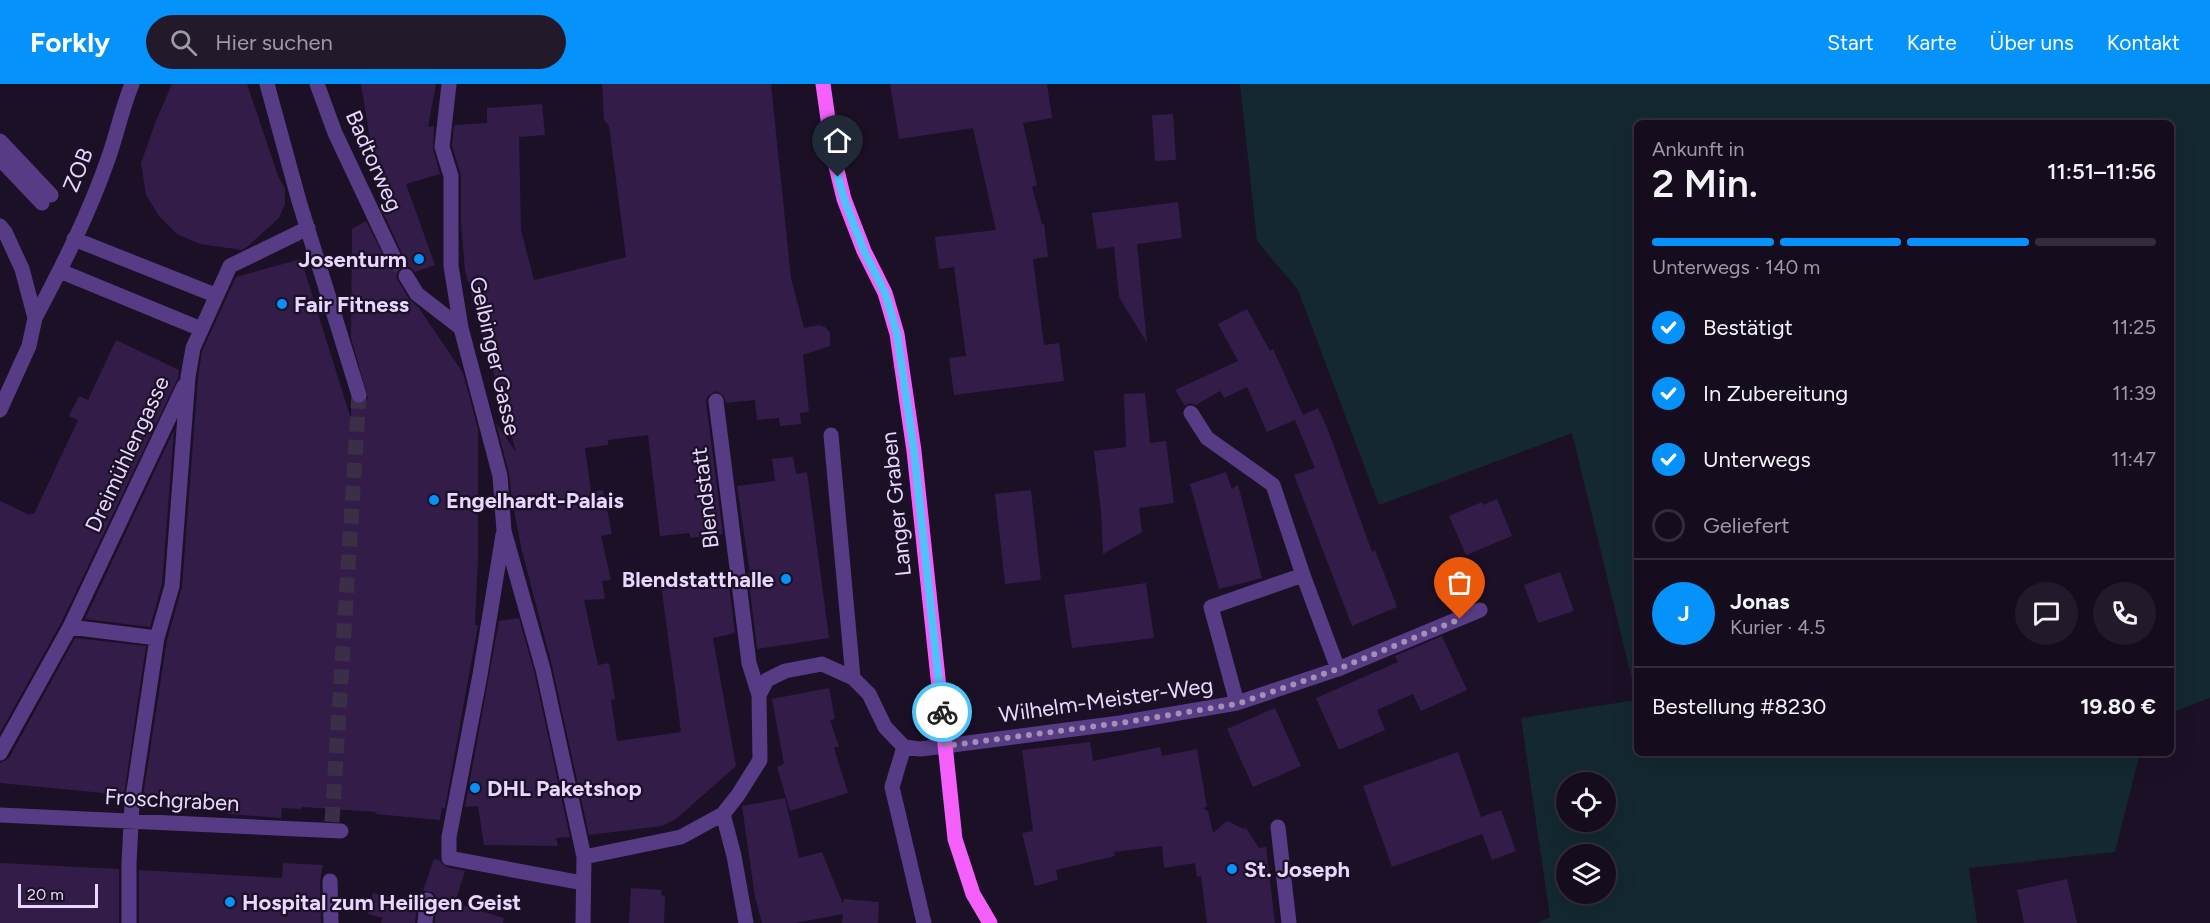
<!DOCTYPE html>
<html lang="de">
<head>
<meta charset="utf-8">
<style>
	body { margin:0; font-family:Figtree,sans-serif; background:#221a2a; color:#f1f3f6; height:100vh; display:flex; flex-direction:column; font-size:22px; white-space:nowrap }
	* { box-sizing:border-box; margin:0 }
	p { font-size:20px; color:#9d9ba4 }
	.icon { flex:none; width:33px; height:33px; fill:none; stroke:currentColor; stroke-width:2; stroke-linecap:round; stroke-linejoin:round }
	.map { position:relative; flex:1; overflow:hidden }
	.sheet { position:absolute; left:1634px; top:36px; width:540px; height:636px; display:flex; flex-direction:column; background:#150c1d; border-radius:9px; box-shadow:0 6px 24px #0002,0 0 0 2px #342c3b }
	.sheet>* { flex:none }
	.tools { position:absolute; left:1556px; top:688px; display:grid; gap:12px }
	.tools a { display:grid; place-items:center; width:60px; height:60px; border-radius:50%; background:#150c1d; box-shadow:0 6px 24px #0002,0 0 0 2px #342c3b; font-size:30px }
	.scale { position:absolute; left:18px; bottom:15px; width:80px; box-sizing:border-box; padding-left:6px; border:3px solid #e8d7fe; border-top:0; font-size:16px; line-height:21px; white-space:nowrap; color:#e8d7fe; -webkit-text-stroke:4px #1c1027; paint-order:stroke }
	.pin { position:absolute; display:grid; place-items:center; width:51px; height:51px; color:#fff; margin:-62px -26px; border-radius:50% 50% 50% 0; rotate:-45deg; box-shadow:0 0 6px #0007 }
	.pin .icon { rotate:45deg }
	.courier { position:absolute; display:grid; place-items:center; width:60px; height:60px; margin:-30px; border:4px solid #4fc3f7; border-radius:50%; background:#fff; color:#222; box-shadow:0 2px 8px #0007 }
	.summary em { font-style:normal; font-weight:600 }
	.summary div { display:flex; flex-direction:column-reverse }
	.summary { display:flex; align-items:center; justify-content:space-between; height:102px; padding:0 18px }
	h1 { font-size:39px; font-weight:600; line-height:45px }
	.bar { display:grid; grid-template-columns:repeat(4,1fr); gap:9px 6px; align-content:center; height:72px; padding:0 18px }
	.bar i { height:8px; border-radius:4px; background:#342c3b }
	.bar .active { background:#0692fb }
	.bar p { grid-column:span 4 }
	.line { display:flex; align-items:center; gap:15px; padding:0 18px; border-top:2px solid #342c3b }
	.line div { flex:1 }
	.round { display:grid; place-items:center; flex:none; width:63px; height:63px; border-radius:32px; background:#221a2a }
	ol { padding:0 18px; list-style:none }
	li { display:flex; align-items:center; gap:18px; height:66px }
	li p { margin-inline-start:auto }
	li .icon { padding:6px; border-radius:50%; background:#0692fb; color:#fff; stroke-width:4 }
	li:last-child { color:#9d9ba4 }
	li i { width:33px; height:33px; border:3px solid #342c3b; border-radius:50% }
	header { display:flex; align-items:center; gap:36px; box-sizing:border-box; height:84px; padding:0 30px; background:#0692fb; color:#fff }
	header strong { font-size:28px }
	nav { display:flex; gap:33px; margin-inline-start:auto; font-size:21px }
	.search { width:420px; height:54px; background:#221a2a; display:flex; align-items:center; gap:15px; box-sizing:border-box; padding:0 21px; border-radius:33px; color:#9d9ba4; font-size:22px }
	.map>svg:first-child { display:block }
	.green { fill:#132831; fill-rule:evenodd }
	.building { fill:#331c48 }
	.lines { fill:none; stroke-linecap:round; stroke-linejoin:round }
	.minor-tunnel { stroke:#3b2e47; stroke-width:15; stroke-dasharray:15 8; stroke-linecap:butt }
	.minor { stroke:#573c85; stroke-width:15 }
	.major { stroke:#f560fc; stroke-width:15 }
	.done { stroke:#a191b3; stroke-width:6; stroke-dasharray:0 10.8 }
	.route { stroke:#4fc3f7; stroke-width:8 }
	.poi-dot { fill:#0692fb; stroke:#1c1027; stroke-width:2 }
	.labels { text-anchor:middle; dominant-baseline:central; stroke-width:4.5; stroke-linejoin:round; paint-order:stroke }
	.street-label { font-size:22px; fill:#e8d7fe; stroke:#1c1027 }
	.poi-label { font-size:22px; font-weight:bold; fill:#e8d7fe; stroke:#1c1027; text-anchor:start }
</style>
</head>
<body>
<header>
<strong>Forkly</strong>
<div class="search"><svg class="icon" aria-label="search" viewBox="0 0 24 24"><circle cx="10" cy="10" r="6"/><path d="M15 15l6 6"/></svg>Hier suchen</div>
<nav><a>Start</a><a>Karte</a><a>Über uns</a><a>Kontakt</a></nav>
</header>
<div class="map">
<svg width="2210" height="839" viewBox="0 0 2210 839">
	<rect width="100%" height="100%" fill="#1c1027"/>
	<path class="green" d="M1240,0H2210V614L2171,629L2170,39H1636V612L1572,349L1379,421L1298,206L1257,157Z
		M1636,616V669H2140L2115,768L1969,784L1977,839H1537L1550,833L1521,634ZM1566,699H1605V738H1566ZM1566,771H1605V810H1566Z"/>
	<path class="building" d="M172,0H247L278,92L285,105V120L279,134L248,162L242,166L200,160L177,150L159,132L146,111L141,79L156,37Z
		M361,0H436L428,43L434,42L433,65L440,90L406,100L435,181L415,188L410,183H401L398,187L396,193L409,215L419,224L463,289L478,345V471L475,541H478L445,724H442L440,736L375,730L376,728L302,723L301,725L282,724L281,734L228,730L229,718L143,712L167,556L182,503L198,294L202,267L236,193L301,175L351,335V316L356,320H361L368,314L351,254L352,145L366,137L388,180H398L403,172L383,128L389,124L370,55Z
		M602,0H771L791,194L804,244L819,241L825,243L830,249V262L803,271L809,328L800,329L801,340L780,342L779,334L757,336L755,316L726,319L723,311L715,307L707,313L706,318L723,450L690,454V449L660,452L648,351L608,356V361L585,364L591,408L603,406L612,450L601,452L611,496L602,497L605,515L584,516L598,581L609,579L615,615L611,616L617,657L681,648L661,501L728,492L735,549L713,554L736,682L676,735L662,742L589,751L552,582L522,467L512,416L509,390L496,339L516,368L465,187L461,139V92L452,62L454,41L487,39V24L542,20L545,51L519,53L521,146L534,196L626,173L609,42L604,36Z
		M890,0H1047L1052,34L1023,39L1037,101L1032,103L1042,140H1044L1048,173L1033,175L1044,261L1059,259L1064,297L954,311L949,274L966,272L954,183L939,185L935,153L996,146L973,44L899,55Z
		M1173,30L1176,76L1155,77L1152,31Z
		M1178,118L1182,154L1137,160L1147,259L1119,213L1114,163L1097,165L1092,129Z
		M1247,225L1270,267L1273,265L1303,331L1318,324L1328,346L1372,468L1375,466L1397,523L1352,542L1294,391L1315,384L1295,336L1267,348L1247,303L1224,314L1220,307L1196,321L1190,319L1185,322L1175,306L1238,277L1218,240Z
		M116,256L179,286L178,294L61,539L0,649V417L30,431L31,429L34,430L78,336L69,332L79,312L88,316Z
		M1145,309L1150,359L1166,357L1174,419L1139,424L1142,448L1103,470L1101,428L1094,367L1126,363L1124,310Z
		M174,346L162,500L150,543L85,535Z
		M793,373L796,390L807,388L829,554L757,565L748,489H750L737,402L775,397L772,375Z
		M1226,388L1232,405L1238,401L1262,494L1219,505L1190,400Z
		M1031,406L1041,496L1005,500L995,410Z
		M1497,415L1512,452L1466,471L1449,432L1482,418L1483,421Z
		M1560,488L1574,527L1538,539L1524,501Z
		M1146,499L1154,554L1072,564L1064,511Z
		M519,534L534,587L570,753L556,754L558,762L484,761L478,722L465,723L499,537Z
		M1442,552L1467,606L1421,627L1413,610L1377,626L1385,646L1339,666L1316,614L1398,578L1395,572Z
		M75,554L146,562L124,711L0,699V679L9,674Z
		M829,604L835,635L830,636L839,662L834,664L848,709L790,727L777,683L784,680L772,615Z
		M1275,624L1301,682L1253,703L1227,645Z
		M1090,658L1093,677L1160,663L1162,672L1197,665L1207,723L1203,724L1208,727L1213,749L1227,737L1244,745L1246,744L1259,764L1266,763L1275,839H1207L1201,792L1197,793L1195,779L1164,784L1162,762L1114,768L1115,772L1056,786L1058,796L1035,802L1022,749L1033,747L1022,666Z
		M1458,668L1481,733L1501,726L1516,767L1492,776L1482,750L1392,783L1363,702Z
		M785,714L799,774L822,768L843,820L844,815L879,818L878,839H842L843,830L795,839H762L755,813L742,722Z
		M434,775L440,777L447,783L465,787L455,819L504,834L503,839H435L436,812L432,808L423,807Z
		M0,779L119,785V839H0Z
		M283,779L323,781L320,797L321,839H139V786L282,794Z
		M2067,795L2077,839H2024L2017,806Z
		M631,804L662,806L661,811L665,812L664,839H629Z
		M373,809L417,820L415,839H381L383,834L368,830Z"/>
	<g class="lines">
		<path class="minor-tunnel" d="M393,172L406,192
			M332,738L359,311"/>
		<path class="minor" d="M267,0L299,117L359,311
			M317,0L335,49L393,172
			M449,0L442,63L451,92V182L461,244L500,392L504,447L543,585L584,773L583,839
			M0,57L51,111
			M0,75L42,119
			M0,142L5,148L22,185L35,234L29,262L0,326
			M74,155L215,211
			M60,187L201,245
			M406,192L417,210L461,244
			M35,234C62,183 89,130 108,75C117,50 122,24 132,0
			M716,317L749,579L759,611
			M831,351L853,594
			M503,451L480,591L449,753V774L583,799
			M70,543L157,554
			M1338,585L1480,526
			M1237,619L1211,523L1303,491
			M904,663L920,665L945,662L1120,639L1237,619L1338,585L1303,491L1273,401L1207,354L1191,329
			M904,663L892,703L924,839
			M0,669L70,543L184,302
			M723,730L738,711L760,676L759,611L767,596L785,587L822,580L853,594L869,610L885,643L904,663
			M0,731L341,747
			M1278,743L1289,839
			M584,773L681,753L723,730L734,772L746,839
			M330,797L331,839
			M129,839V779L132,720L157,554L172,502L188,293L193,264L230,182L308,144
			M425,839L427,816"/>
		<path class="major" d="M823,0L833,70L844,115L864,167L885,209L897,250L914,367L955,755L973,810L990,839"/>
	</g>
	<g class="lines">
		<path class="done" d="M942,628L945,662L1120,639L1237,620L1338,585L1460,535"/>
		<path class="route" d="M838,93L844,115L864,167L885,209L897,250L914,367L942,628"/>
	</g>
	<g class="poi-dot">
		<circle cx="419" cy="175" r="6"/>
		<circle cx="282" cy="220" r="6"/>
		<circle cx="434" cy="416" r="6"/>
		<circle cx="786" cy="495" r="6"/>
		<circle cx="475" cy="704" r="6"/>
		<circle cx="1232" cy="785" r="6"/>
		<circle cx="230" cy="818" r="6"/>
	</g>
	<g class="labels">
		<g class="street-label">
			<text transform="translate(374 77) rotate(66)">Badtorweg</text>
			<text transform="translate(78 86) rotate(-68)">ZOB</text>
			<text transform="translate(495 272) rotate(77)">Gelbinger Gasse</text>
			<text transform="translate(127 370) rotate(-65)">Dreimühlengasse</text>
			<text transform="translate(705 414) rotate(-97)">Blendstatt</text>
			<text transform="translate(896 420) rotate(-96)">Langer Graben</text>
			<text transform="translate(1106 616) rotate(-8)">Wilhelm-Meister-Weg</text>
			<text transform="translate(172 716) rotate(3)">Froschgraben</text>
		</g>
		<g class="poi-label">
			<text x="407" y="175" text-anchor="end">Josenturm</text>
			<text x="294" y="220">Fair Fitness</text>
			<text x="446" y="416">Engelhardt-Palais</text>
			<text x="774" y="495" text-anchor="end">Blendstatthalle</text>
			<text x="487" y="704">DHL Paketshop</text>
			<text x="1244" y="785">St. Joseph</text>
			<text x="242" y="818">Hospital zum Heiligen Geist</text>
		</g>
	</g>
</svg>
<div class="tools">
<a><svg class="icon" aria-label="locate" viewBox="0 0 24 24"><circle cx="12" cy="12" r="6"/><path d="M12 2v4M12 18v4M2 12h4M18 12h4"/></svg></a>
<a><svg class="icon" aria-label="layers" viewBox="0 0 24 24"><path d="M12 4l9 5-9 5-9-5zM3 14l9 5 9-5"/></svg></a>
</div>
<div class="scale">20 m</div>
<div class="pin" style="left:1460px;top:535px;background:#ea580c"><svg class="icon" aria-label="bag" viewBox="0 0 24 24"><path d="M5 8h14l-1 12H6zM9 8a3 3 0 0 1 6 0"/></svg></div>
<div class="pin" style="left:838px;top:93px;background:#1f2937"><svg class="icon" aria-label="home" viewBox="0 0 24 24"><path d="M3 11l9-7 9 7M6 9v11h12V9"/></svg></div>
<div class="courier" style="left:942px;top:628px"><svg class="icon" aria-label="bike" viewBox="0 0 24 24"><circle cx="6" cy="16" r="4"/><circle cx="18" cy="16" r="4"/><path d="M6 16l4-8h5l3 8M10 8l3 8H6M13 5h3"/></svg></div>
<section class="sheet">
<div class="summary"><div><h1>2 Min.</h1><p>Ankunft in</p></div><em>11:51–11:56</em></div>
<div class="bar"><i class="active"></i><i class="active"></i><i class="active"></i><i></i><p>Unterwegs · 140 m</p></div>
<ol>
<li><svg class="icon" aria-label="check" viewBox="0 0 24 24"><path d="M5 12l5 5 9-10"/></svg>Bestätigt<p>11:25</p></li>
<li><svg class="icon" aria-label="check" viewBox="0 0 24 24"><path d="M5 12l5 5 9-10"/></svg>In Zubereitung<p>11:39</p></li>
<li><svg class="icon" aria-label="check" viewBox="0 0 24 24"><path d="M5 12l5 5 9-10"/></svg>Unterwegs<p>11:47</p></li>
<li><i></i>Geliefert</li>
</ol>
<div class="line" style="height:108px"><b class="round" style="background:#0692fb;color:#fff">J</b><div><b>Jonas</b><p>Kurier · 4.5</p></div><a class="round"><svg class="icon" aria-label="chat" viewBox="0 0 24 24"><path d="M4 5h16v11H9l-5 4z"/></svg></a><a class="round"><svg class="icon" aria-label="phone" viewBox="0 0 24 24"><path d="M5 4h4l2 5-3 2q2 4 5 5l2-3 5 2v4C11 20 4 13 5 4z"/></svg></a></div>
<div class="line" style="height:78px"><div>Bestellung #8230</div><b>19.80 €</b></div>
</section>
</div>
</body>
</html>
